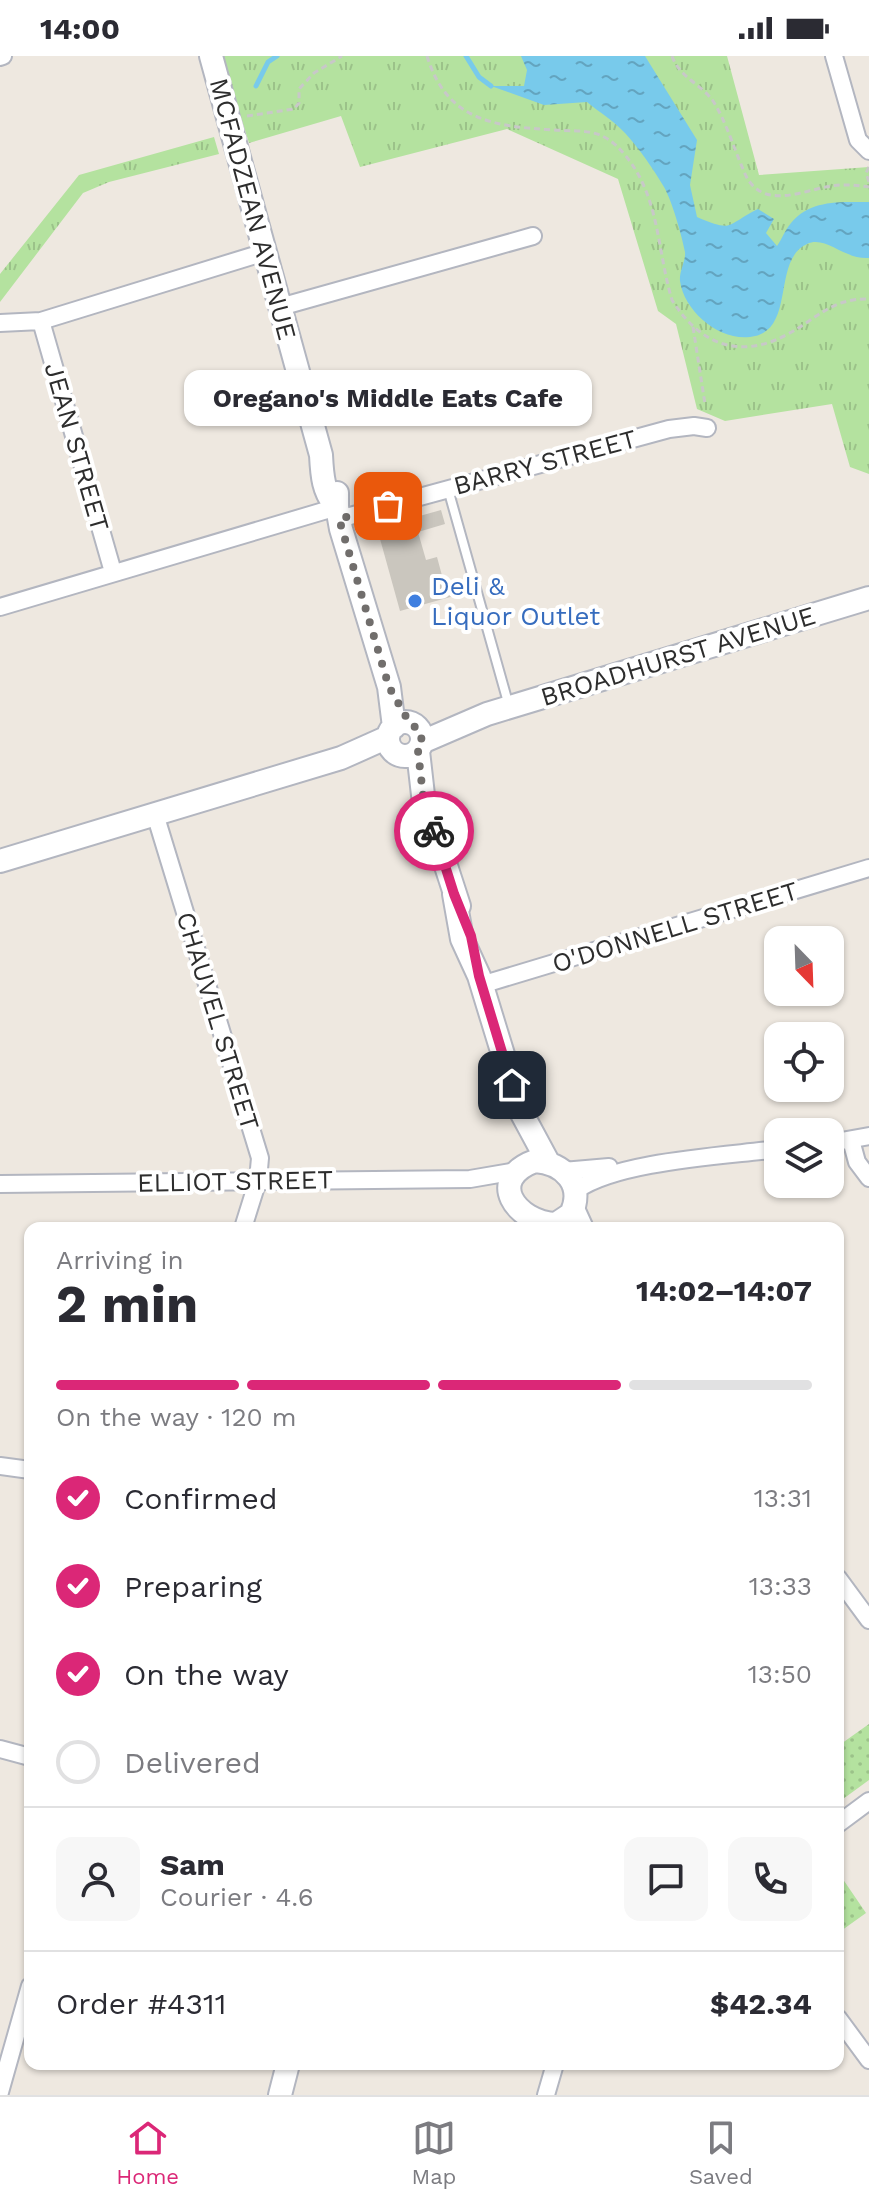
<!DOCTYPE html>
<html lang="en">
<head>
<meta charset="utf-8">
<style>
	body { margin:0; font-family:"Work Sans",sans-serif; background:#f7f7f7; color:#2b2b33; height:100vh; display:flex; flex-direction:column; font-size:30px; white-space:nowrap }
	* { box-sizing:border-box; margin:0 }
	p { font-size:26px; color:#7c7c81 }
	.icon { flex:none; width:44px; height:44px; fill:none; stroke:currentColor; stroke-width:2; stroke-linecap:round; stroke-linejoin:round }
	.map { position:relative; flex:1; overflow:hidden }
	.side { position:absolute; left:24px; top:1166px; width:820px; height:848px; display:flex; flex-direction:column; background:#fff; border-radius:16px; box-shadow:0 2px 6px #0004 }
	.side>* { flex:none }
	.needle { width:52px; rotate:157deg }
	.buttons { position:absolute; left:764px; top:870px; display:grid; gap:16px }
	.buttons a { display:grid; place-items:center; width:80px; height:80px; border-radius:16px; background:#fff; box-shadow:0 2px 6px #0004; font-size:40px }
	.pin { position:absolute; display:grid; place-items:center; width:68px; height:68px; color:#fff; margin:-34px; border-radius:16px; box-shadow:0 4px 12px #0006 }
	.courier { position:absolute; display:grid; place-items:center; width:80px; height:80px; margin:-40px; border:6px solid #db2777; border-radius:50%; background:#fff; color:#222; box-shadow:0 2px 10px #0007 }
	.bubble { position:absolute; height:56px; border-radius:16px; background:#fff; box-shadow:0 2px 6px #0004; font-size:26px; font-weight:700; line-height:56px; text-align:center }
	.overview em { font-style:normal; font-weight:700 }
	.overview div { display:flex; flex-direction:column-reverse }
	.overview { display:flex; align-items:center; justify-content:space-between; height:136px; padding:0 32px }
	h1 { font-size:52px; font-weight:700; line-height:60px }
	.bar { display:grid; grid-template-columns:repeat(4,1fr); gap:12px 8px; align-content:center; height:96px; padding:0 32px }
	.bar i { height:10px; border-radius:6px; background:#e1e1e2 }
	.bar .on { background:#db2777 }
	.bar p { grid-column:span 4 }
	.line { display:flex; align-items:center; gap:20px; padding:0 32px; border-top:2px solid #e1e1e2 }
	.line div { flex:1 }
	.round { display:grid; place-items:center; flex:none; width:84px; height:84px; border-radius:16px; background:#f7f7f7 }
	ol { padding:0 32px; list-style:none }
	li { display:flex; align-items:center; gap:24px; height:88px }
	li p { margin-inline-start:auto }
	li .icon { padding:8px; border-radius:50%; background:#db2777; color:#fff; stroke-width:4 }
	li:last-child { color:#7c7c81 }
	li i { width:44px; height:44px; border:4px solid #e1e1e2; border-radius:50% }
	.status { display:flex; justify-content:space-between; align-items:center; height:56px; padding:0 40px; background:#fff; direction:ltr }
	.status svg { height:22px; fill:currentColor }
	.dock { display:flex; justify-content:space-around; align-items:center; height:112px; border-top:2px solid #e1e1e2; background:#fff; font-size:22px; color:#7c7c81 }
	.dock a { display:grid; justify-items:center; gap:4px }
	.dock .on { color:#db2777 }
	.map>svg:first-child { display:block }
	.grass { fill:url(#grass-dots) }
	.park { fill:url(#park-tufts) }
	.water { fill:url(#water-ripples) }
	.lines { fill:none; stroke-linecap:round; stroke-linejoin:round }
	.stream { stroke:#78caeb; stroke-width:5 }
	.building { fill:#cac6be }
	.lane-casing { stroke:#b3b6c0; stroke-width:12 }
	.street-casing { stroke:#b3b6c0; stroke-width:20 }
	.secondary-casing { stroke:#b3b6c0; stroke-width:26 }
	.path { stroke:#c8c8c8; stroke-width:3; stroke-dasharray:6 4; stroke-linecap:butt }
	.lane { stroke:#fff; stroke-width:8 }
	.street { stroke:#fff; stroke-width:16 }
	.secondary { stroke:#fff; stroke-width:22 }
	.done { stroke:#716e6c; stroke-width:8; stroke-dasharray:0 14.4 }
	.route { stroke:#db2777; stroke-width:10 }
	.shop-dot { fill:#3f7fe0; stroke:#fff; stroke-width:3 }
	.labels { text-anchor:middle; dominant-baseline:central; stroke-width:8; stroke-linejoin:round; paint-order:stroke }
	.street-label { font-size:26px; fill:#2d2d2d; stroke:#fff }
	.shop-label { font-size:26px; fill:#366cbe; stroke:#fff; text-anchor:start }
</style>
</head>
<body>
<div class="status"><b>14:00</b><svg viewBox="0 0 49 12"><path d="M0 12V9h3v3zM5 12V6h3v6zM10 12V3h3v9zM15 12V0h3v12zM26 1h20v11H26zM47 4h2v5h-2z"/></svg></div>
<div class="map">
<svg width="869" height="2039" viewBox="0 0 869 2039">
	<defs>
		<pattern id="grass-dots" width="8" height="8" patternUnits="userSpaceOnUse" patternTransform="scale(2)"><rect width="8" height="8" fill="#b4e29f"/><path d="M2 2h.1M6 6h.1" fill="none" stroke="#9bc289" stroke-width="1.8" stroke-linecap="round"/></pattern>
		<pattern id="park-tufts" width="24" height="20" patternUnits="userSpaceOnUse" patternTransform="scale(2)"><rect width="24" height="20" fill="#b4e29f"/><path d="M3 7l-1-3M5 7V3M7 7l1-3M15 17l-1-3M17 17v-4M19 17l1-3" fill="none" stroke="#9bc289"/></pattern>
		<pattern id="water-ripples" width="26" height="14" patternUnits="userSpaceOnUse" patternTransform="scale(2)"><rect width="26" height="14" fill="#78caeb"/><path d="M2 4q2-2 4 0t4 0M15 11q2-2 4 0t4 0" fill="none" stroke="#63a4bf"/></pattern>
	</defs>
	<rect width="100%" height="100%" fill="#eee8e0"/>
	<path class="grass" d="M869,1668V1724L843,1743L838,1735V1690Z
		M838,1816L866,1857L838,1877Z"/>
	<path class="park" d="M222,0H727L759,119L869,111V418L850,411L832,348L725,365L697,353L676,268L658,255L618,123L507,73L360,111L341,60L249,87Z
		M214,81L219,98L109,126L83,137L0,246V218L79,119Z"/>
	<path class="water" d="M521,0H645L697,84L690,129L697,161C735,177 725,169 758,153L774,163L766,177L777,190C782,183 785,174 791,167C810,143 842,146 869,146V202C844,204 826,179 807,188C771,204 797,276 750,281C719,285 684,255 680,225C679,215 686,205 685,196C682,180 672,145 664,131C654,114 639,92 625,77C614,65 599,56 587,46L544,49L491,30H524L527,14Z"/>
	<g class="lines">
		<path class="stream" d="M466,0L479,21L491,30
			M256,30L268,6L277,0"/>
	</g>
	<path class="building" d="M441,454L445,468L418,476L426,504L437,501L444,527L450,526L454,540L400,555L377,472Z"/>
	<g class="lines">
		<g class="lane-casing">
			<path id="lane" d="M448,433L509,650"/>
		</g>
		<g class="street-casing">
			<path id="street" d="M834,0L858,84L869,95
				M0,1L3,0
				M280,251L533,180
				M41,265L113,516
				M0,267L41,265L265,196
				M339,463L669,373L694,370L707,372
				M0,551L337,451
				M155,758L260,1102L258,1124L243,1172
				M481,929L869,812
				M851,1084L857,1106L869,1122
				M830,1087L869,1080
				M563,1115L609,1111
				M0,1128L470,1123L516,1115
				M577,1134C618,1105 725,1100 778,1093
				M575,1150L585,1172
				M0,1410L30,1414
				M838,1522L869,1564
				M0,1693L30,1701
				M838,1768L869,1745
				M838,1962L869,2004
				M0,2036L30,1930
				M546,2039L555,2008"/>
		</g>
		<g class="secondary-casing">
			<path id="secondary" d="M211,0L321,399C322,419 323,437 337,451
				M337,437V451L341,473L389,631L394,671
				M388 683a17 17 0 1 1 34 0a17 17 0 1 1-34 0Z
				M422,686L487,658L869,542
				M418,695L423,739L459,850
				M0,805L341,702L388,681
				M454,838L462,883L479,920L520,1054L548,1106
				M535,1105C564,1107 585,1129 571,1158L556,1168C515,1166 486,1123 535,1105Z
				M280,2039L288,2008"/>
		</g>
		<path class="path" d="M427,0C447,65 493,70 553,74C585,76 602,71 625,99C660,141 657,195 672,244C699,288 739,304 786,279C817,263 831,242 869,243
			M672,0C679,21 701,28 713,45C727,67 735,96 746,120C764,154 801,135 831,130C844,128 856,129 869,131
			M247,60L294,53L299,47V33L314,17L342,0
			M869,111L866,117L869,126
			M693,271L705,348"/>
		<use href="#lane" class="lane"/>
		<use href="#street" class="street"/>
		<use href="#secondary" class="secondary"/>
	</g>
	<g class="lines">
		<path class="done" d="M388,450L339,463L389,631L409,666L420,675L422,686L418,695L423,739L434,775"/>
		<path class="route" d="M434,775L454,838L471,880L479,920L512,1029"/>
	</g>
	<circle class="shop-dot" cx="415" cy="545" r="8"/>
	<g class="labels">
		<g class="street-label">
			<text transform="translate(253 153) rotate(75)">MCFADZEAN AVENUE</text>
			<text transform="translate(77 391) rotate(74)">JEAN STREET</text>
			<text transform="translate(545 406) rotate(-15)">BARRY STREET</text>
			<text transform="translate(678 600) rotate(-17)">BROADHURST AVENUE</text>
			<text transform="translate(675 871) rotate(-17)">O'DONNELL STREET</text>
			<text transform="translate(218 965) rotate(73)">CHAUVEL STREET</text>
			<text transform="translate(235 1125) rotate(-1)">ELLIOT STREET</text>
		</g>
		<g class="shop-label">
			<text x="431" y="530">Deli &amp;<tspan x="431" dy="30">Liquor Outlet</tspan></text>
		</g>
	</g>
</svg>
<div class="buttons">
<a><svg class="needle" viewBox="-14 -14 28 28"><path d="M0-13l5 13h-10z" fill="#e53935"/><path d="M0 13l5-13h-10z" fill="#7c7c81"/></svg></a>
<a><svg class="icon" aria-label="locate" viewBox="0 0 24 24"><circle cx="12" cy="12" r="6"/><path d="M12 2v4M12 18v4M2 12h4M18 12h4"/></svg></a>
<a><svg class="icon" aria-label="layers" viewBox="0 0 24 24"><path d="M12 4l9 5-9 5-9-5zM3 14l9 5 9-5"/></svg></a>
</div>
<div class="pin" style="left:388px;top:450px;background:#ea580c"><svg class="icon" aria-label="bag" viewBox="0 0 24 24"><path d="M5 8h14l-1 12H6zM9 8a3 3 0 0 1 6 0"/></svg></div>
<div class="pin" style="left:512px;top:1029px;background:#1f2937"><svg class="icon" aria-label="home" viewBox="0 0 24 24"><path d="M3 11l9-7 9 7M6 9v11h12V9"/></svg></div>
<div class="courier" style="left:434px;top:775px"><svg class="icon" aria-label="bike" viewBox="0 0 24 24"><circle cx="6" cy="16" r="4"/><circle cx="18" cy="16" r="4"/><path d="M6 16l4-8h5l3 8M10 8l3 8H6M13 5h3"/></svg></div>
<div class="bubble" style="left:184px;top:314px;width:408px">Oregano's Middle Eats Cafe</div>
<section class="side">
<div class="overview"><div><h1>2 min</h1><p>Arriving in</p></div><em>14:02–14:07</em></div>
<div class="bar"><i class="on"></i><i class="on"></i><i class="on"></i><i></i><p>On the way · 120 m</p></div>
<ol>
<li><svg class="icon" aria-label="check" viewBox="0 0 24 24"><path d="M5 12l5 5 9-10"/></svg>Confirmed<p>13:31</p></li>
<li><svg class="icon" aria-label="check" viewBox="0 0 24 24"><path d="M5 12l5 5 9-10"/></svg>Preparing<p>13:33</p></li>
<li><svg class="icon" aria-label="check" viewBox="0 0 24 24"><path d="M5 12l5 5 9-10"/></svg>On the way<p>13:50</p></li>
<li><i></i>Delivered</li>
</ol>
<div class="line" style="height:144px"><a class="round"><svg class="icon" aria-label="person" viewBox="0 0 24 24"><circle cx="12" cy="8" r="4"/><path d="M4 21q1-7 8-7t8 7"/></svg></a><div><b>Sam</b><p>Courier · 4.6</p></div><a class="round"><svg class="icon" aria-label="chat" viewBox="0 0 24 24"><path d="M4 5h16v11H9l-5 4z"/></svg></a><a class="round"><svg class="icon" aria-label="phone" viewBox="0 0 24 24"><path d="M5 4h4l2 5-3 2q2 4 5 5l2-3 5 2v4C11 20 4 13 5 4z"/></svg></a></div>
<div class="line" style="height:104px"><div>Order #4311</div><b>$42.34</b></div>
</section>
</div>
<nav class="dock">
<a class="on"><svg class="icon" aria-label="home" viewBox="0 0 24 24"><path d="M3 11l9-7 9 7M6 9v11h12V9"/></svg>Home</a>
<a><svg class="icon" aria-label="map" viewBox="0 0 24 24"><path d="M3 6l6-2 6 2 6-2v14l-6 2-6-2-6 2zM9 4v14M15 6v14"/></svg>Map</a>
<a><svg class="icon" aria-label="saved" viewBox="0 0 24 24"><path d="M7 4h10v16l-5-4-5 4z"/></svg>Saved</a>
</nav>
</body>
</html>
